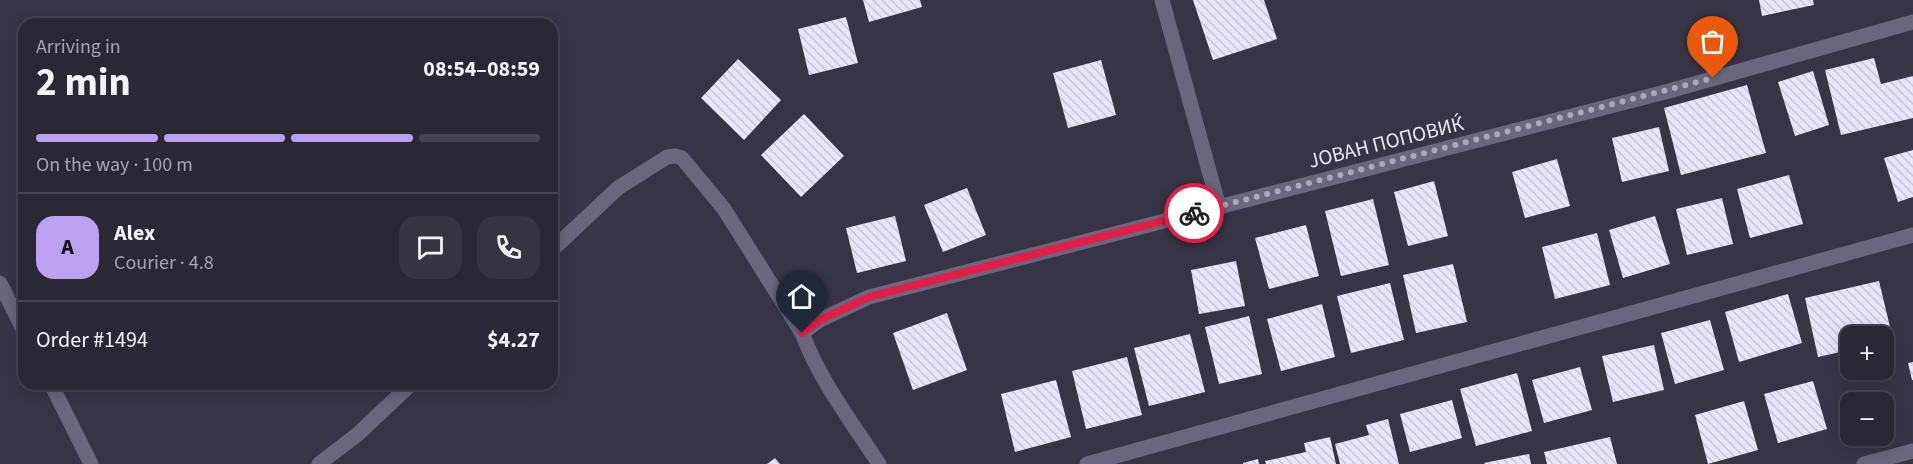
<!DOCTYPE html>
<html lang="en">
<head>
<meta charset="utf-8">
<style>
	body { margin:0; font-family:"Source Sans 3",sans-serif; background:#353440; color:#f1f3f6; height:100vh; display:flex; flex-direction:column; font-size:22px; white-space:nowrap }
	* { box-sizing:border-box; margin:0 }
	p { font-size:20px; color:#a5a6ac }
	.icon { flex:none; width:33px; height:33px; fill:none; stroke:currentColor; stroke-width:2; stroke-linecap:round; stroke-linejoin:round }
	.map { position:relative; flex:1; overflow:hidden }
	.side { position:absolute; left:18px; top:18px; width:540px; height:372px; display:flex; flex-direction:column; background:#292834; border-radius:18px; box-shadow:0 3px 15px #0003,0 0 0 2px #45444f }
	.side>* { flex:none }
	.buttons { position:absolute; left:1840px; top:326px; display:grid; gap:12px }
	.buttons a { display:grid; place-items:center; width:54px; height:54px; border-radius:12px; background:#292834; box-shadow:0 3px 15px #0003,0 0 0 2px #45444f; font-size:30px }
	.pin { position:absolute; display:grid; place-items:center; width:51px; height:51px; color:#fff; margin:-62px -26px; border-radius:50% 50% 50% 0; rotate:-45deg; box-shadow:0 0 6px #0007 }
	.pin .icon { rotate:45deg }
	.courier { position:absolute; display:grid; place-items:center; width:60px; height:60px; margin:-30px; border:4px solid #e11d48; border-radius:50%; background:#fff; color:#222; box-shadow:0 2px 8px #0007 }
	.overview em { font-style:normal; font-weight:700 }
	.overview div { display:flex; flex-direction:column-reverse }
	.overview { display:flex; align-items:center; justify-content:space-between; height:102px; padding:0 18px }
	h1 { font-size:39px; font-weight:700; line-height:45px }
	.bar { display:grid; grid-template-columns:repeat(4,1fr); gap:9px 6px; align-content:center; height:72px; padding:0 18px }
	.bar i { height:8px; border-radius:4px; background:#45444f }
	.bar .selected { background:#bca0f2 }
	.bar p { grid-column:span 4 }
	.line { display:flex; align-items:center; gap:15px; padding:0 18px; border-top:2px solid #45444f }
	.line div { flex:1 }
	.round { display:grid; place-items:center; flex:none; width:63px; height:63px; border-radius:18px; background:#353440 }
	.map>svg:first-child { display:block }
	.building { fill:url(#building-back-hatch) }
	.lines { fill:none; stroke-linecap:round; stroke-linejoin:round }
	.minor { stroke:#69667d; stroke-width:15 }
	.done { stroke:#aba9b5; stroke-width:6; stroke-dasharray:0 10.8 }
	.route { stroke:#e11d48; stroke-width:8 }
	.labels { text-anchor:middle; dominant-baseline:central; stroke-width:6; stroke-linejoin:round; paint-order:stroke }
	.street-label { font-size:21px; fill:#e9e8f2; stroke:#373545 }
</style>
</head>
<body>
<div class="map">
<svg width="1913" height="464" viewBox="0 0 1913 464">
	<defs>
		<pattern id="building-back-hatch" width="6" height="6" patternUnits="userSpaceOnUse" patternTransform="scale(1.5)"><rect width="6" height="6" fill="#e7e5f9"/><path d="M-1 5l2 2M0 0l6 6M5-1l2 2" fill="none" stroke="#c7c5d6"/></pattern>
	</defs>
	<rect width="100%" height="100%" fill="#373545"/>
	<path class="building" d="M863,0H920L922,7L869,22Z
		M1193,0H1264L1277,39L1213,60Z
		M1759,0H1813L1814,5L1762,16Z
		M846,17L858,63L809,75L798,29Z
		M1874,58L1881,84L1913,76V118L1841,135L1825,70Z
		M738,59L781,100L744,140L701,98Z
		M1101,60L1116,115L1068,128L1053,73Z
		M1813,71L1829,125L1795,136L1778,82Z
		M1747,85L1766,153L1681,175L1664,108Z
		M804,114L844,156L801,197L761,155Z
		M1659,127L1669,171L1622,182L1612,138Z
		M1913,150V197L1898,202L1884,158Z
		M1557,159L1570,206L1525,218L1512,172Z
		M1789,175L1803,224L1750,238L1737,189Z
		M1434,181L1448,236L1408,246L1394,192Z
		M967,188L986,235L943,252L924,205Z
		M1722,198L1733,244L1687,255L1676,209Z
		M1373,199L1389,265L1341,276L1325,211Z
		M895,216L906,261L857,273L846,228Z
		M1655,216L1670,264L1623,278L1609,230Z
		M1306,225L1319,276L1269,289L1255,238Z
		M1597,233L1610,285L1555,299L1542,247Z
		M1236,261L1245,306L1199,314L1191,270Z
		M1453,264L1467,322L1416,333L1403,275Z
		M1879,281L1890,327L1842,338L1845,351L1818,357L1805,298Z
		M1390,283L1404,340L1351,353L1337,296Z
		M1788,294L1802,343L1739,362L1725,312Z
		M1322,304L1335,357L1281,371L1267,319Z
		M947,313L967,370L913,390L893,333Z
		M1249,316L1262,374L1219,384L1205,327Z
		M1710,320L1724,370L1675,384L1661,333Z
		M1190,334L1205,392L1149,406L1134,348Z
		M1654,345L1664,390L1613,402L1602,356Z
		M1127,357L1142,415L1086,429L1072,371Z
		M1913,362V380H1912L1908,363Z
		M1580,367L1592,410L1544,423L1532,380Z
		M1517,373L1532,431L1476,446L1460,389Z
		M1056,380L1071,437L1015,452L1001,394Z
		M1813,381L1827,429L1778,443L1764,394Z
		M1452,400L1462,438L1410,452L1400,414Z
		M1744,401L1758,450L1708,464L1695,415Z
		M1388,419L1399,464H1340L1335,444L1369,435L1366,425Z
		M1330,437L1336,464H1266L1265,461L1306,452L1304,443Z
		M1610,437L1617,464H1547L1544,452Z
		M1529,454L1531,464H1485L1484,463Z
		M775,458L780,464H767Z
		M1258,459L1259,464H1243V463Z"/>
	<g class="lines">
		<path class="minor" d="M1162,0L1219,207
			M552,250L618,188L667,157L675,156L682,158L724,209L802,333
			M0,283L24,331
			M51,384L91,464
			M319,464L358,434L411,384
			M879,464C851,421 820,381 802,333L820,320L869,297L1669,91L1913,22
			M1087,464L1913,235
			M1864,464L1913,451"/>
	</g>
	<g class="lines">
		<path class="done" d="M1194,213L1713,78"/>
		<path class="route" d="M802,333L820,320L869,297L1194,213"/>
	</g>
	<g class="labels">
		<g class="street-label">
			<text transform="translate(1386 142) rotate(-14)">ЈОВАН ПОПОВИЌ</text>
		</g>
	</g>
</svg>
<div class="buttons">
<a>+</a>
<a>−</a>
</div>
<div class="pin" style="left:1713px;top:78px;background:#ea580c"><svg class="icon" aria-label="bag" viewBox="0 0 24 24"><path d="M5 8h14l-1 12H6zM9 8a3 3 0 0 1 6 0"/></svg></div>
<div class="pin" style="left:802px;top:333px;background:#1f2937"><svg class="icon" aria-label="home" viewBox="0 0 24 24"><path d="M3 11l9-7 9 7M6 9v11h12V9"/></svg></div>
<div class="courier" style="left:1194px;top:213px"><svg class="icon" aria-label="bike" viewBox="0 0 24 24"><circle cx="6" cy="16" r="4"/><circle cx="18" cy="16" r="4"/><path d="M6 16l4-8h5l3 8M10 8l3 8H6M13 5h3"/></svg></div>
<section class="side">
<div class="overview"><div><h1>2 min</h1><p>Arriving in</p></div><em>08:54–08:59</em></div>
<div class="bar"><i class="selected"></i><i class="selected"></i><i class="selected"></i><i></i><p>On the way · 100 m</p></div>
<div class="line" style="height:108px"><b class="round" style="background:#bca0f2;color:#111">A</b><div><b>Alex</b><p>Courier · 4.8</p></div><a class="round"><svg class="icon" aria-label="chat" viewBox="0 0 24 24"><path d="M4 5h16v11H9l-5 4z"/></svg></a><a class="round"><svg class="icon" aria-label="phone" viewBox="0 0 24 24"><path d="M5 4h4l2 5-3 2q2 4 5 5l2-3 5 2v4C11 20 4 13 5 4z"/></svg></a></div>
<div class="line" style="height:78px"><div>Order #1494</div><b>$4.27</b></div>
</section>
</div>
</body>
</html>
